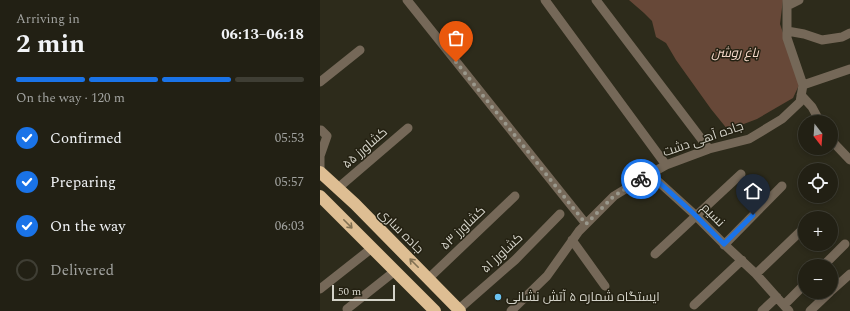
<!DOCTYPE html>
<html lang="en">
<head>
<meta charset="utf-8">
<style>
	body { margin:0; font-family:Spectral,Cairo,serif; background:#2a281d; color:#f1f3f6; height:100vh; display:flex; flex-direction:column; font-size:15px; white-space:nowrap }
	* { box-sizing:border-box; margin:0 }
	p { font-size:13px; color:#a2a3a0 }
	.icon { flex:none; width:22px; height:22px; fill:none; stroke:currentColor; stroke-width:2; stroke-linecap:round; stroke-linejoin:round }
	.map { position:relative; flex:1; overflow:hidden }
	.details { display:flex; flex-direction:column; background:#222014; width:320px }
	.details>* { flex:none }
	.needle { width:26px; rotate:163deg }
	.buttons { position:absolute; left:478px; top:115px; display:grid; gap:8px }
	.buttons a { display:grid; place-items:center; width:40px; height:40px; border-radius:50%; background:#222014; box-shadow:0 2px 6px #0003,0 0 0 1px #3f3e34; font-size:20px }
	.scale { position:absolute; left:12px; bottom:10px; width:63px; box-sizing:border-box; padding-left:4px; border:2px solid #d4d3c9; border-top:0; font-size:11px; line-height:14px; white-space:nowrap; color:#d4d3c9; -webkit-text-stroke:3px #242112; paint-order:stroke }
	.pin { position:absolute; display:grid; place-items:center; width:34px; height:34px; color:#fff; margin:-41px -17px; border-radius:50% 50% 50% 0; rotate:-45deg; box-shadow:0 0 4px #0007 }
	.pin .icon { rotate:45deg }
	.courier { position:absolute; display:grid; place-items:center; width:40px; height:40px; margin:-20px; border:3px solid #1a73e8; border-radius:50%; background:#fff; color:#222; box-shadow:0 1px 5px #0007 }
	.overview em { font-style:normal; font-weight:700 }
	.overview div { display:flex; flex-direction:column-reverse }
	.overview { display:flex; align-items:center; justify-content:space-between; height:68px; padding:0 16px }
	h1 { font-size:26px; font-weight:700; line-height:30px }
	.bar { display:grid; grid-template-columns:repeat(4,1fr); gap:6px 4px; align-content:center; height:48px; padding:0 16px }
	.bar i { height:5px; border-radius:3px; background:#3f3e34 }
	.bar .selected { background:#1a73e8 }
	.bar p { grid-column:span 4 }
	ol { padding:0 16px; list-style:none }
	li { display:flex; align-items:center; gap:12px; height:44px }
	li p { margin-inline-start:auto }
	li .icon { padding:4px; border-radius:50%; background:#1a73e8; color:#fff; stroke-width:4 }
	li:last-child { color:#a2a3a0 }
	li i { width:22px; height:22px; border:2px solid #3f3e34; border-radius:50% }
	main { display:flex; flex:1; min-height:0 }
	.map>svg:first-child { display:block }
	.green { fill:#674838 }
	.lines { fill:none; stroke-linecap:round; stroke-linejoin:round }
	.minor { stroke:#756858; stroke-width:9 }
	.highway { stroke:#debe93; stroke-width:12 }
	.oneway { stroke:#817052 }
	.done { stroke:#9a988c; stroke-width:4; stroke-dasharray:0 7.2 }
	.route { stroke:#1a73e8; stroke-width:5 }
	.poi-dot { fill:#6bc3f2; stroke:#242112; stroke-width:1.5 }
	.labels { text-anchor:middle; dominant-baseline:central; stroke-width:3; stroke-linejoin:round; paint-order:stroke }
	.park-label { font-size:13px; font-style:italic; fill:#f6d9ca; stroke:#242112 }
	.street-label { font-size:13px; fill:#d4d3c9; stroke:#242112 }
	.poi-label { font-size:13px; fill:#d4d3c9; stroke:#242112; text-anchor:start }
</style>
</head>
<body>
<main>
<section class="details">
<div class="overview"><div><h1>2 min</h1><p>Arriving in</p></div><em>06:13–06:18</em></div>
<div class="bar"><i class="selected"></i><i class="selected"></i><i class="selected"></i><i></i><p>On the way · 120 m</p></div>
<ol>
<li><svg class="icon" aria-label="check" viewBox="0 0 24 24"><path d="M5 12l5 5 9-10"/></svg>Confirmed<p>05:53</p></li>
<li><svg class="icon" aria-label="check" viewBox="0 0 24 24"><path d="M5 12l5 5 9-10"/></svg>Preparing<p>05:57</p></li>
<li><svg class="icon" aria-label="check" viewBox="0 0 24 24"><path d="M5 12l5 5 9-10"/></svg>On the way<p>06:03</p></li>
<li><i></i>Delivered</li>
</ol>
</section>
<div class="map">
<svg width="530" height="311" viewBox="0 0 530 311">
	<rect width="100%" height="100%" fill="#2d2b1b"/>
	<path class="green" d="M309,0H463L460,24L480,83L473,98L437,119L408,130L391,109L356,60L346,43L336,37L332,21L324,13Z"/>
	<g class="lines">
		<path class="minor" d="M87,0L266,224
			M225,0L346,165
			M276,0L389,149
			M467,6L479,0
			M467,31L484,34L502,40L522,37L530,33
			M0,82L40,50
			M483,85L530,69
			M481,95L492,107L500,122
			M0,131L1,130L7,136L0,156V172
			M511,140L530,160
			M330,174L373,213L406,246L436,274L469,311
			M18,188L88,128
			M252,240L285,286
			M404,245L462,186
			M335,254L421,174
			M503,266L525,244
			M436,274L485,227
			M109,278L195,196
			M0,289L52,248
			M511,291L530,274
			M374,305L422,260
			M464,305L485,284
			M27,309L75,271
			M139,309L195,260L240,214
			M191,311L227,276L259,231L294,196L330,174L346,165L389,149L429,139L462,119L480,102L483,85L467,38V0
			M442,311L457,297
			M490,311L510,292"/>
		<path class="highway" d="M0,172L35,204L140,311
			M0,196L115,311"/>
	</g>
	<defs><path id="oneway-shaft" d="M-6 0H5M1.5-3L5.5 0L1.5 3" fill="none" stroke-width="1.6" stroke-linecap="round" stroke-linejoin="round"/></defs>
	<g class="oneway">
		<use href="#oneway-shaft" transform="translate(28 224) rotate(45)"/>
		<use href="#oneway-shaft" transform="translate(94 263) rotate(-135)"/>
	</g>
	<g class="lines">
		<path class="done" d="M136,62L266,224L294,196L321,179"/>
		<path class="route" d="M321,179L330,174L373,213L404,244L433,215"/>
	</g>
	<circle class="poi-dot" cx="178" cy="297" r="4"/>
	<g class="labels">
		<g class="park-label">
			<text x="415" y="53">باغ روشن</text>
		</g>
		<g class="street-label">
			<text transform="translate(383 139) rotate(-19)">جاده آهی دشت</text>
			<text transform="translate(45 148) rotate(-41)">کشاورز ۵۵</text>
			<text transform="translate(393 215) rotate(45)">نسیم</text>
			<text transform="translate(143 228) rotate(-44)">کشاورز ۵۳</text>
			<text transform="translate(81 231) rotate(45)">جاده ساری</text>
			<text transform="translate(182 253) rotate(-43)">کشاورز ۵۱</text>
		</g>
		<g class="poi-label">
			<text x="186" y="297">ایستگاه شماره ۵ آتش نشانی</text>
		</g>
	</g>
</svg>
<div class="buttons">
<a><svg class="needle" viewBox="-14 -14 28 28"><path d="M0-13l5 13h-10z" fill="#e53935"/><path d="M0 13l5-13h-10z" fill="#a2a3a0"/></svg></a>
<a><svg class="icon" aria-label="locate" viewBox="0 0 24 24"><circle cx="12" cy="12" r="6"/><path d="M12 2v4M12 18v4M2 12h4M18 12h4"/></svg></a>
<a>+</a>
<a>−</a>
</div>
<div class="scale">50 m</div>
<div class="pin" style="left:136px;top:62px;background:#ea580c"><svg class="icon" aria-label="bag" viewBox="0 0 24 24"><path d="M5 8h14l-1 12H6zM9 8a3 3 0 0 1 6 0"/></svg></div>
<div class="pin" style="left:433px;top:215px;background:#1f2937"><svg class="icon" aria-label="home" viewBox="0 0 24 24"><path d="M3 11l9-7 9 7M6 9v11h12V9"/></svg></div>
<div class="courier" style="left:321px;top:179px"><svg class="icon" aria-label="bike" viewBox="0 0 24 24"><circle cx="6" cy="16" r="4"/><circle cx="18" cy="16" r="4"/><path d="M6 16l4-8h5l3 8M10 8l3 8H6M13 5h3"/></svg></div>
</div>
</main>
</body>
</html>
